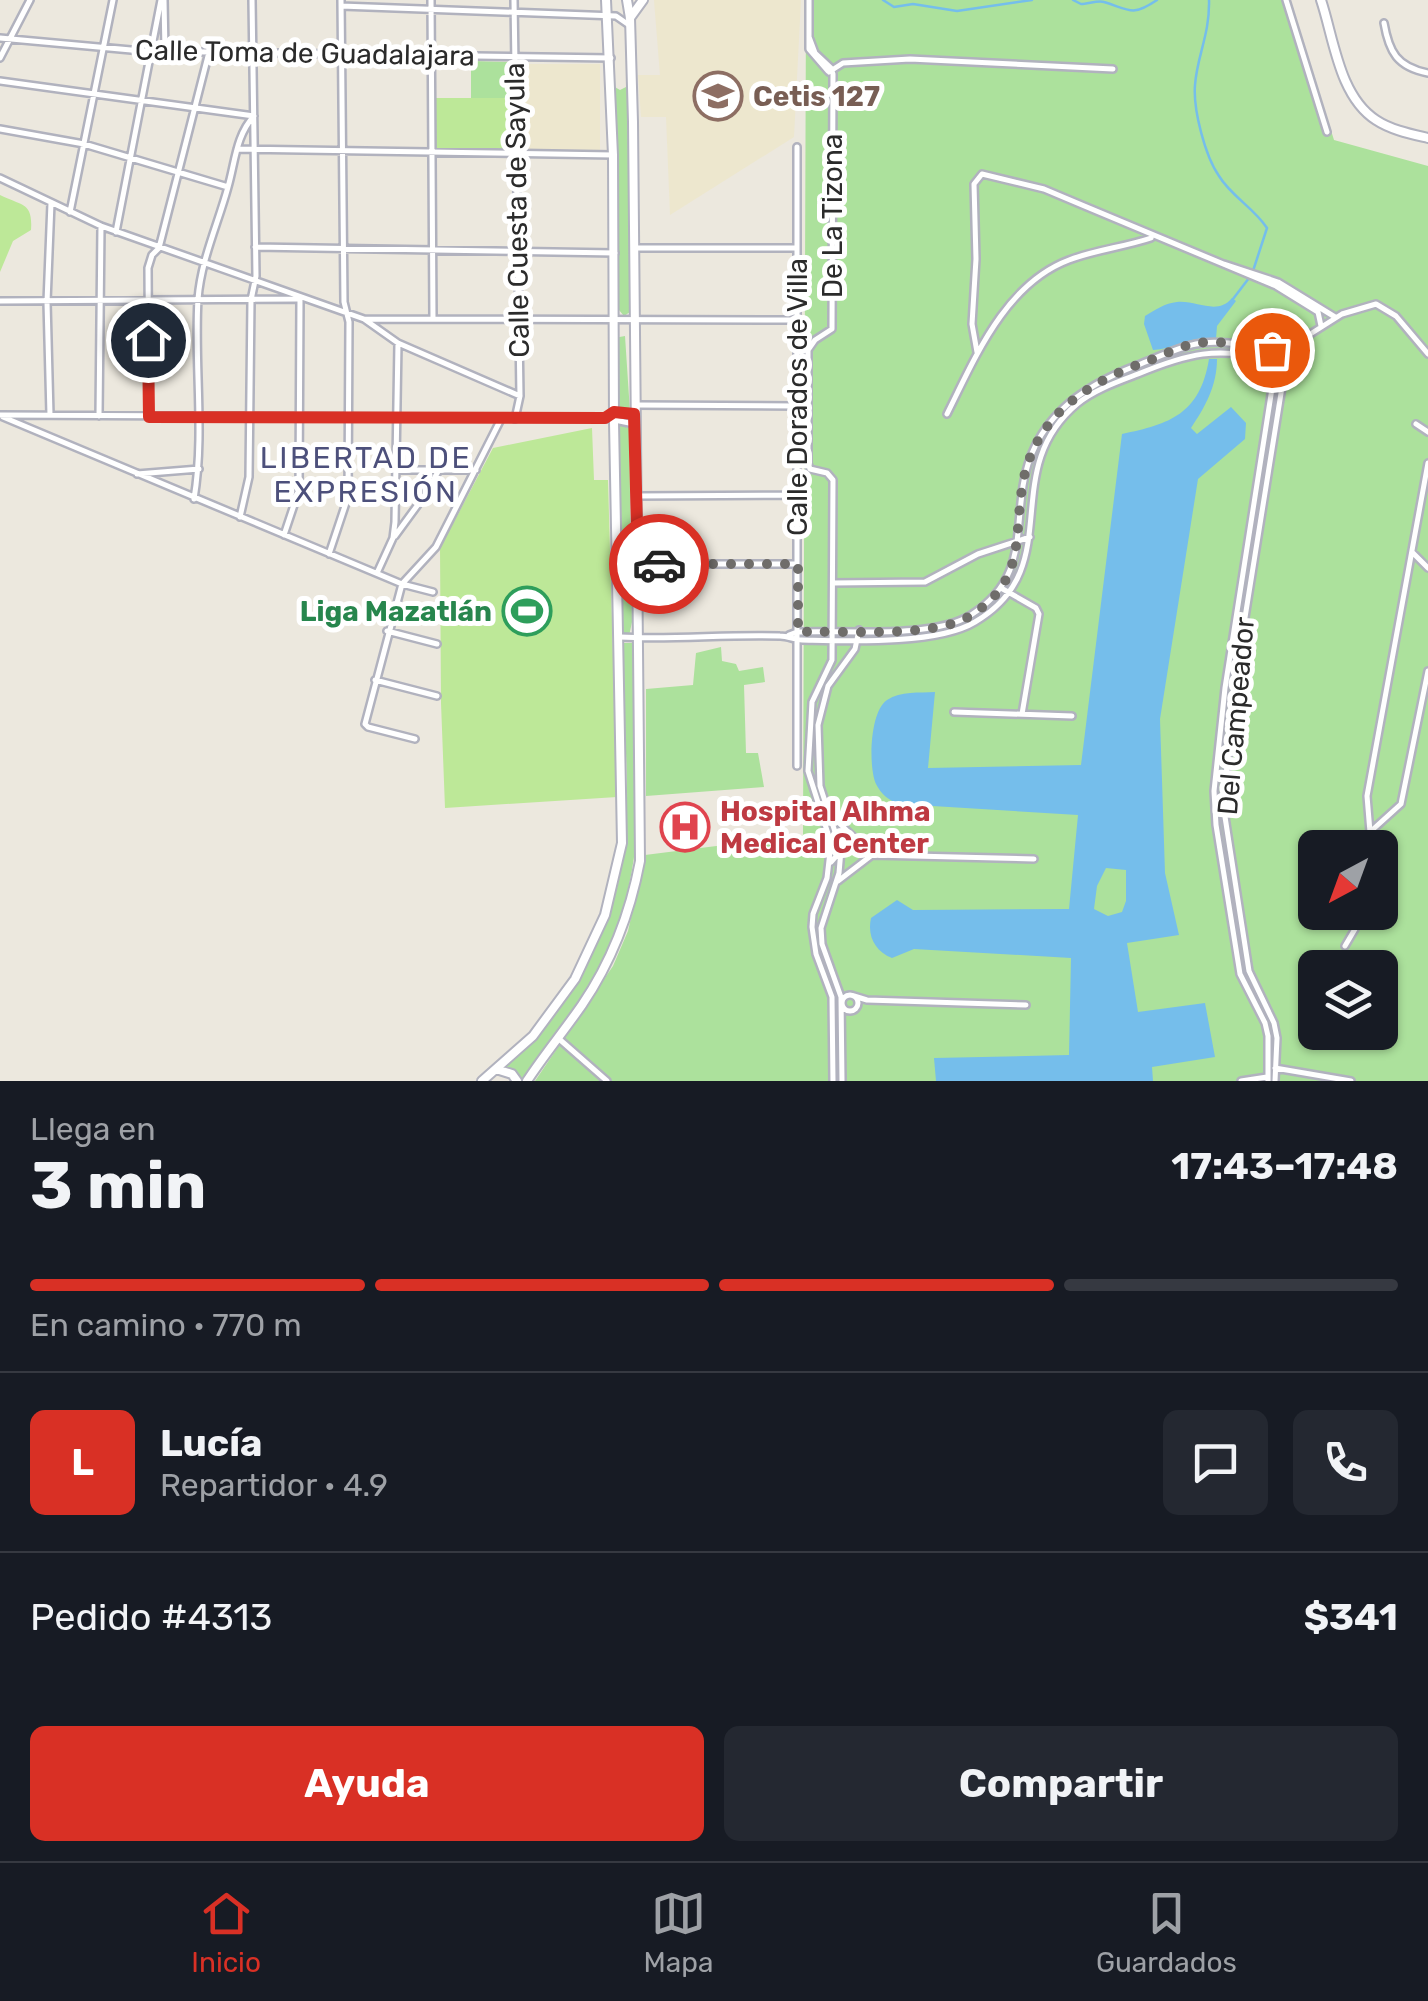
<!DOCTYPE html>
<html lang="es">
<head>
<meta charset="utf-8">
<style>
	body { margin:0; font-family:Rubik,sans-serif; background:#242831; color:#f1f3f6; height:100vh; display:flex; flex-direction:column; font-size:38px; white-space:nowrap }
	* { box-sizing:border-box; margin:0 }
	p { font-size:32px; color:#9ea1a6 }
	.icon { flex:none; width:55px; height:55px; fill:none; stroke:currentColor; stroke-width:2; stroke-linecap:round; stroke-linejoin:round }
	.map { position:relative; height:1081px; overflow:hidden }
	.sheet { display:flex; flex-direction:column; background:#171b24; flex:1 }
	.sheet>* { flex:none }
	.needle { width:65px; rotate:221deg }
	.controls { position:absolute; left:1298px; top:830px; display:grid; gap:20px }
	.controls a { display:grid; place-items:center; width:100px; height:100px; border-radius:15px; background:#171b24; box-shadow:0 2px 8px #0004; font-size:50px }
	.pin { position:absolute; display:grid; place-items:center; width:85px; height:85px; color:#fff; margin:-42px; border:5px solid #fff; border-radius:50%; box-shadow:0 2px 10px #0007 }
	.courier { position:absolute; display:grid; place-items:center; width:100px; height:100px; margin:-50px; border:8px solid #d93025; border-radius:50%; background:#fff; color:#222; box-shadow:0 2px 12px #0007 }
	.head em { font-style:normal; font-weight:700 }
	.head div { display:flex; flex-direction:column-reverse }
	.head { display:flex; align-items:center; justify-content:space-between; height:170px; padding:0 30px }
	h1 { font-size:65px; font-weight:700; line-height:75px }
	.bar { display:grid; grid-template-columns:repeat(4,1fr); gap:15px 10px; align-content:center; height:120px; padding:0 30px }
	.bar i { height:12px; border-radius:8px; background:#363941 }
	.bar .active { background:#d93025 }
	.bar p { grid-column:span 4 }
	.line { display:flex; align-items:center; gap:25px; padding:0 30px; border-top:2px solid #363941 }
	.line div { flex:1 }
	.round { display:grid; place-items:center; flex:none; width:105px; height:105px; border-radius:15px; background:#242831 }
	.primary-button { display:flex; gap:20px; margin-top:auto; padding:20px 30px }
	.primary-button a { flex:1; height:115px; border-radius:15px; background:#d93025; color:#fff; font-size:40px; font-weight:700; line-height:115px; text-align:center }
	.primary-button a+a { background:#242831; color:#f1f3f6 }
	.menu { display:flex; justify-content:space-around; align-items:center; height:140px; border-top:2px solid #363941; background:#171b24; font-size:28px; color:#9ea1a6 }
	.menu a { display:grid; justify-items:center; gap:5px }
	.menu .active { color:#d93025 }
	.map>svg:first-child { display:block }
	.education { fill:#ede7ce }
	.green { fill:#ace19c; fill-rule:evenodd }
	.pitch { fill:#bde898 }
	.water { fill:#75beeb; fill-rule:evenodd }
	.lines { fill:none; stroke-linecap:round; stroke-linejoin:round }
	.stream { stroke:#75beeb; stroke-width:2.5 }
	.street-casing { stroke:#b1b2be; stroke-width:10 }
	.secondary-casing { stroke:#b1b2be; stroke-width:12 }
	.street { stroke:#fff; stroke-width:5 }
	.secondary { stroke:#fff; stroke-width:8 }
	.done { stroke:#6f6d6a; stroke-width:10; stroke-dasharray:0 18 }
	.route { stroke:#d93025; stroke-width:12 }
	.labels { text-anchor:middle; dominant-baseline:central; stroke-width:10; stroke-linejoin:round; paint-order:stroke }
	.street-label { font-size:28px; fill:#2b2b2b; stroke:#fff }
	.education-label { font-size:28px; font-weight:bold; fill:#785e54; stroke:#fff; text-anchor:start }
	.leisure-label { font-size:28px; font-weight:bold; fill:#27864d; stroke:#fff; text-anchor:end }
	.health-label { font-size:28px; font-weight:bold; fill:#be3a42; stroke:#fff; text-anchor:start }
	.neighbourhood-label { font-size:30px; letter-spacing:2.5px; fill:#4d507b; stroke:#fff }
</style>
</head>
<body>
<div class="map">
<svg width="1428" height="1081" viewBox="0 0 1428 1081">
	<rect width="100%" height="100%" fill="#ece8de"/>
	<path class="education" d="M654,0H801L794,137L670,215L666,117H641L638,75H660Z
		M522,64H600V152H523Z"/>
	<path class="green" d="M806,0H1290L1334,140L1428,166V1081H535L613,966L628,931L645,855L803,835ZM1315,848H1380V912H1315ZM1315,968H1380V1032H1315Z
		M471,61L512,62L513,98H471Z
		M613,86L620,90L628,86L630,312L624,316L619,310Z
		M625,336L630,412L617,411L614,338Z
		M616,424L629,428L632,622L629,636L623,632L621,618Z
		M620,643H633C639,803 659,905 552,1038C541,1052 531,1070 520,1081L515,1071L505,1067C568,1010 614,936 624,850C632,786 622,708 620,643Z
		M721,647L722,661L736,664L739,671L763,667L765,682L744,685L746,753H758L764,787L646,796V689L693,685L696,653Z"/>
	<path class="pitch" d="M436,98H513V149L436,148Z
		M0,195C22,206 33,202 31,230L13,241L0,272Z
		M592,428L594,480H608L617,797L445,808L441,703L440,548L493,448Z"/>
	<path class="water" d="M1232,298L1236,301L1217,326L1216,339C1193,334 1176,349 1153,350L1144,324L1145,316C1155,310 1165,303 1177,302C1197,300 1217,316 1232,298Z
		M1209,359H1217C1217,386 1205,407 1191,428L1197,434L1231,407L1246,423L1245,439L1198,479L1160,719L1165,873L1179,935L1127,943L1138,1012L1205,1003L1215,1057L1152,1067L1153,1081H936L934,1058L1069,1055L1071,958L914,949L892,958C875,951 867,936 871,918L897,900L913,910L1069,909L1078,815L900,804C889,801 881,794 876,784C868,766 870,711 887,700C901,691 919,693 935,692L928,768L1081,765L1122,434C1170,424 1200,414 1209,359ZM1106,868L1126,870V901L1122,912L1108,916L1094,909L1097,886Z"/>
	<g class="lines">
		<path class="stream" d="M883,0L894,7L913,4L957,11L1032,0
			M1073,0L1081,4C1088,4 1098,0 1104,2C1130,10 1132,17 1157,0
			M1209,0C1210,34 1197,56 1195,85C1193,109 1205,156 1219,176C1231,196 1254,208 1267,228L1253,271
			M1233,299L1249,278"/>
		<g class="street-casing">
			<path id="street" d="M164,0L165,51
				M431,0L433,319
				M514,0L520,396L515,419
				M809,0V49L828,71
				M1286,0L1327,132
				M341,6L616,16L629,25
				M1384,23C1389,52 1397,67 1428,73
				M809,37L815,53L831,68L833,74L832,329L815,340L808,350V463L810,469L827,473L833,480L832,660L812,702L808,771L831,843L827,878L813,914L812,927L816,954L832,997L833,1081
				M0,38L142,51L611,58
				M0,58L30,0
				M829,72L843,63L910,59L1113,69
				M0,81L254,116
				M0,129L84,144L228,187
				M797,147V766
				M237,149L613,155
				M0,178L101,226L364,319L398,343L520,396
				M70,212L113,0
				M116,232L161,0
				M255,247L615,253
				M635,248H796
				M1224,264L1278,282L1335,317
				M0,301L297,299
				M364,319L796,320
				M1285,350L1342,314L1376,304L1396,316L1428,354
				M977,352L972,324L976,259L974,184L982,174L1044,189L1082,205L1276,286L1318,312L1321,326
				M637,405L796,406
				M947,414C975,358 1005,284 1069,260C1095,250 1124,247 1151,238
				M0,415L605,418L634,424
				M50,415L47,302L51,203
				M99,416L101,226
				M3,417L402,584L433,592
				M149,417L148,268L152,255L159,248L209,52
				M605,418L614,412L634,414
				M1416,424L1428,432
				M397,470H476
				M137,474L199,469
				M637,496L799,495
				M194,499C205,433 194,365 198,299C201,260 218,224 228,187C235,163 236,135 254,116
				M240,517L249,477L251,300L256,276L252,0
				M284,535L299,490L300,298
				M395,536L425,495L440,468
				M1412,552L1428,568
				M329,554L348,497L349,322L344,302L341,0
				M638,564H797
				M377,573L393,538L395,522L398,343
				M833,583L925,582L978,554L1030,537
				M1001,588L1036,608L1039,614L1022,714
				M387,631L437,644
				M789,635L797,632C845,630 933,639 971,615C1024,581 1015,539 1023,486C1033,420 1080,387 1138,365C1156,358 1176,348 1196,344C1219,339 1249,346 1272,350
				M620,637C673,640 727,634 780,636C788,636 795,640 802,640C848,641 937,645 975,622C1069,567 996,472 1077,404C1094,390 1117,382 1138,374C1189,353 1215,347 1271,359
				M375,680L437,696
				M954,712L1072,716
				M415,739L368,727L365,724L402,584L436,547L501,419
				M834,818L872,855
				M1370,832L1401,804L1428,671
				M1366,848L1370,832L1367,796L1428,463
				M872,855L1034,859
				M831,862L847,844L857,842
				M838,881L872,855
				M1345,946L1355,929V912
				M842 1003a8 8 0 1 1 16 0a8 8 0 1 1-16 0Z
				M854,996L867,1000L1026,1005
				M558,1038L607,1081
				M1275,1068L1351,1081
				M842,1081L841,997L822,944L821,928L839,873L841,850L820,786L818,725L828,686L855,649L859,630
				M1241,1081L1267,1077
				M1268,1081V1036L1265,1023L1240,974L1216,825L1214,791L1225,688L1276,363
				M1275,1081L1277,1038L1274,1023L1249,971L1223,804L1238,661L1287,356L1280,347L1271,353L1276,363L1286,359"/>
		</g>
		<g class="secondary-casing">
			<path id="secondary" d="M1321,0C1334,39 1339,96 1376,120C1391,130 1411,134 1428,138
				M630,18L643,0
				M496,1069L512,1074L517,1081
				M482,1081L533,1036L575,979L605,915L622,843L614,422L613,155L606,0
				M527,1081C544,1055 564,1031 582,1005C612,961 630,914 640,861L633,122L630,18L627,0"/>
		</g>
		<use href="#street" class="street"/>
		<use href="#secondary" class="secondary"/>
	</g>
	<g class="lines">
		<path class="done" d="M659,564H798V632C843,630 932,639 970,616C1027,580 1013,538 1023,482C1035,419 1083,385 1140,364C1158,358 1177,347 1197,343C1220,340 1249,346 1272,350"/>
		<path class="route" d="M148,340L149,417L605,418L614,412L634,414L638,564H659"/>
	</g>
	<defs>
		<g id="university-ring" transform="scale(2.5)"><circle r="9.5" fill="#fff" stroke="#8d6e63" stroke-width="1.5"/><path d="M0-5L7-2L0 1L-7-2ZM-4 1L0 2.5L4 1V4Q0 6-4 4Z" fill="#8d6e63"/></g>
		<g id="stadium-ring" transform="scale(2.5)"><circle r="9.5" fill="#fff" stroke="#2e9e5b" stroke-width="1.5"/><path d="M0-5a6.5 5 0 1 0 0 10a6.5 5 0 1 0 0-10ZM-3.5-1.8h7v3.6h-7Z" fill="#2e9e5b"/></g>
		<g id="hospital-ring" transform="scale(2.5)"><circle r="9.5" fill="#fff" stroke="#e0444e" stroke-width="1.5"/><path d="M-5-5h3v3.5h4V-5h3V5h-3V1.5h-4V5h-3Z" fill="#e0444e"/></g>
	</defs>
	<g fill-rule="evenodd">
		<use href="#university-ring" x="718" y="96"/>
		<use href="#stadium-ring" x="527" y="611"/>
		<use href="#hospital-ring" x="685" y="827"/>
	</g>
	<g class="labels">
		<g class="street-label">
			<text transform="translate(305 53) rotate(1)">Calle Toma de Guadalajara</text>
			<text transform="translate(517 210) rotate(-91)">Calle Cuesta de Sayula</text>
			<text transform="translate(832 216) rotate(-90)">De La Tizona</text>
			<text transform="translate(797 397) rotate(-90)">Calle Dorados de Villa</text>
			<text transform="translate(1236 716) rotate(-85)">Del Campeador</text>
		</g>
		<g class="education-label">
			<text x="753" y="96">Cetis 127</text>
		</g>
		<g class="leisure-label">
			<text x="492" y="611">Liga Mazatlán</text>
		</g>
		<g class="health-label">
			<text x="720" y="811">Hospital Alhma<tspan x="720" dy="32">Medical Center</tspan></text>
		</g>
		<g class="neighbourhood-label">
			<text x="366" y="458">LIBERTAD DE<tspan x="366" dy="34">EXPRESIÓN</tspan></text>
		</g>
	</g>
</svg>
<div class="controls">
<a><svg class="needle" viewBox="-14 -14 28 28"><path d="M0-13l5 13h-10z" fill="#e53935"/><path d="M0 13l5-13h-10z" fill="#9ea1a6"/></svg></a>
<a><svg class="icon" aria-label="layers" viewBox="0 0 24 24"><path d="M12 4l9 5-9 5-9-5zM3 14l9 5 9-5"/></svg></a>
</div>
<div class="pin" style="left:1272px;top:350px;background:#ea580c"><svg class="icon" aria-label="bag" viewBox="0 0 24 24"><path d="M5 8h14l-1 12H6zM9 8a3 3 0 0 1 6 0"/></svg></div>
<div class="pin" style="left:148px;top:340px;background:#1f2937"><svg class="icon" aria-label="home" viewBox="0 0 24 24"><path d="M3 11l9-7 9 7M6 9v11h12V9"/></svg></div>
<div class="courier" style="left:659px;top:564px"><svg class="icon" aria-label="car" viewBox="0 0 24 24"><path d="M5 17H2v-5l4-1 3-4h7l3 4 3 1v5h-3M9 17h6M6 11h13"/><circle cx="7" cy="17" r="2"/><circle cx="17" cy="17" r="2"/></svg></div>
</div>
<section class="sheet">
<div class="head"><div><h1>3 min</h1><p>Llega en</p></div><em>17:43–17:48</em></div>
<div class="bar"><i class="active"></i><i class="active"></i><i class="active"></i><i></i><p>En camino · 770 m</p></div>
<div class="line" style="height:180px"><b class="round" style="background:#d93025;color:#fff">L</b><div><b>Lucía</b><p>Repartidor · 4.9</p></div><a class="round"><svg class="icon" aria-label="chat" viewBox="0 0 24 24"><path d="M4 5h16v11H9l-5 4z"/></svg></a><a class="round"><svg class="icon" aria-label="phone" viewBox="0 0 24 24"><path d="M5 4h4l2 5-3 2q2 4 5 5l2-3 5 2v4C11 20 4 13 5 4z"/></svg></a></div>
<div class="line" style="height:130px"><div>Pedido #4313</div><b>$341</b></div>
<div class="primary-button"><a>Ayuda</a><a>Compartir</a></div>
</section>
<nav class="menu">
<a class="active"><svg class="icon" aria-label="home" viewBox="0 0 24 24"><path d="M3 11l9-7 9 7M6 9v11h12V9"/></svg>Inicio</a>
<a><svg class="icon" aria-label="map" viewBox="0 0 24 24"><path d="M3 6l6-2 6 2 6-2v14l-6 2-6-2-6 2zM9 4v14M15 6v14"/></svg>Mapa</a>
<a><svg class="icon" aria-label="saved" viewBox="0 0 24 24"><path d="M7 4h10v16l-5-4-5 4z"/></svg>Guardados</a>
</nav>
</body>
</html>
